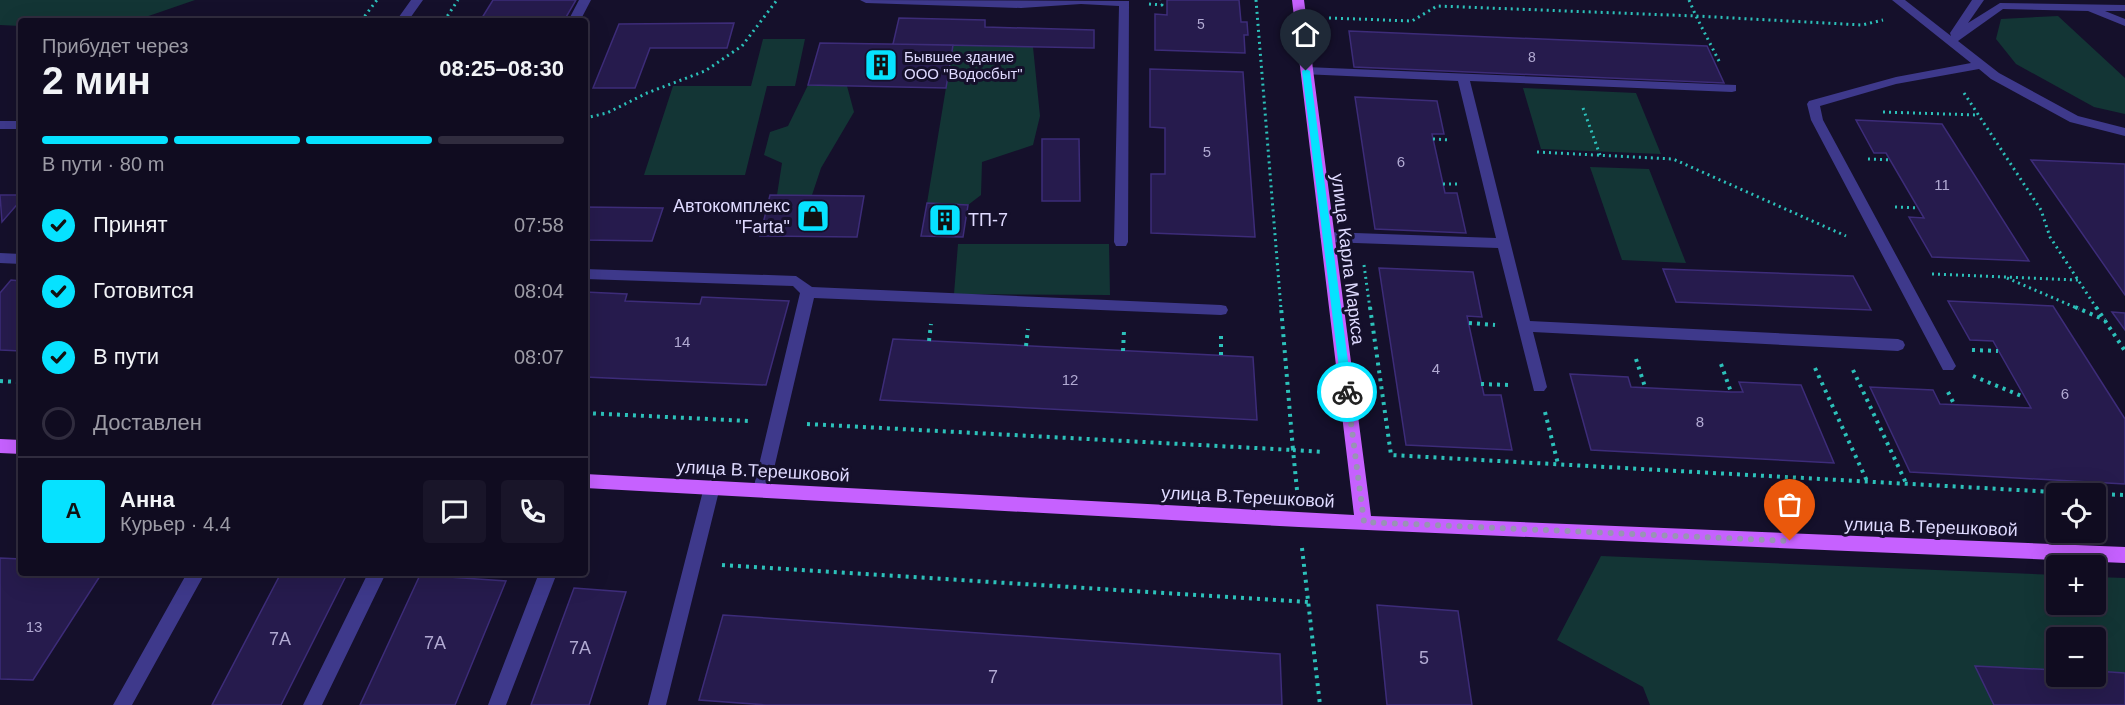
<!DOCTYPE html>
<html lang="ru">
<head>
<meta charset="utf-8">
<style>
	body { margin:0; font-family:Arial,sans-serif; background:#191529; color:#f1f3f6; height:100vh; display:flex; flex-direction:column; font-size:22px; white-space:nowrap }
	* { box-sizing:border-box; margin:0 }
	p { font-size:20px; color:#9c9ba5 }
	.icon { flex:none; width:33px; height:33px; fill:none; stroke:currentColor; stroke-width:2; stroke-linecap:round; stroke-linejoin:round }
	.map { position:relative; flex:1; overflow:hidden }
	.side { position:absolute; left:18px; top:18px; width:570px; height:558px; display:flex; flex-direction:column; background:#100c20; border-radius:6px; box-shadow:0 6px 24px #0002,0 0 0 2px #302c3e }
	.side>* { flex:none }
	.tools { position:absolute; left:2046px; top:483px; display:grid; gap:12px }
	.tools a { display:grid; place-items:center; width:60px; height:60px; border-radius:6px; background:#100c20; box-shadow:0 6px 24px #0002,0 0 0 2px #302c3e; font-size:30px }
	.pin { position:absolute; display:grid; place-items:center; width:51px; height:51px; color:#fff; margin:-62px -26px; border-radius:50% 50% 50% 0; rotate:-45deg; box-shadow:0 0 6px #0007 }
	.pin .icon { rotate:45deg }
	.courier { position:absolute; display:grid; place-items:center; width:60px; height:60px; margin:-30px; border:4px solid #06e2ff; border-radius:50%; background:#fff; color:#222; box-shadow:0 2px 8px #0007 }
	.head em { font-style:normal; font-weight:700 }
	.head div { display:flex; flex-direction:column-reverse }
	.head { display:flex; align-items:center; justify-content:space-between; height:102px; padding:0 24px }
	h1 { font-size:39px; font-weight:700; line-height:45px }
	.bar { display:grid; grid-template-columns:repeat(4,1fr); gap:9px 6px; align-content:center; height:72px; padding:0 24px }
	.bar i { height:8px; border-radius:4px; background:#302c3e }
	.bar .selected { background:#06e2ff }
	.bar p { grid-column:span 4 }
	.line { display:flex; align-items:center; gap:15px; padding:0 24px; border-top:2px solid #302c3e }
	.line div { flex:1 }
	.round { display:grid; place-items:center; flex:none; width:63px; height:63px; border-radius:6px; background:#191529 }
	ol { padding:0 24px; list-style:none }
	li { display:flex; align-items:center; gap:18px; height:66px }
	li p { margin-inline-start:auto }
	li .icon { padding:6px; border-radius:50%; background:#06e2ff; color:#111; stroke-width:4 }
	li:last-child { color:#9c9ba5 }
	li i { width:33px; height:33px; border:3px solid #302c3e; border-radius:50% }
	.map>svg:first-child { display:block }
	.green { fill:#133535 }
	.building { fill:#261b4d; stroke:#3d2c79; stroke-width:1.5 }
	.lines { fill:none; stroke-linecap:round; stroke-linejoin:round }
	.path-far1 { stroke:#2cc1ba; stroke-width:3; stroke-dasharray:2 4; stroke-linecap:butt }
	.path { stroke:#2cc1ba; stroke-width:4; stroke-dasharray:3 5; stroke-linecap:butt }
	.minor { fill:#3e398b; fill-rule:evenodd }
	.major { fill:#c661ff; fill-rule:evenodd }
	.route { fill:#06e2ff }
	.done { stroke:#9893b5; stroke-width:6; stroke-dasharray:0 10.8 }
	.labels { text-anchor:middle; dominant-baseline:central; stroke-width:6; stroke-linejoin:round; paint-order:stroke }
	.far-number-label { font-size:14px; fill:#b1aad2 }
	.far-poi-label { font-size:15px; fill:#dfdaff; stroke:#15102b; text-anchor:start }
	.number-label { font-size:15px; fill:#b1aad2 }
	.poi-label { font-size:18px; fill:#dfdaff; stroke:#15102b; text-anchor:end }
	.street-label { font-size:18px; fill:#dfdaff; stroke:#15102b }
	.near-number-label { font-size:18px; fill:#b1aad2 }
</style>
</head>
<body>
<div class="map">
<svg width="2125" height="705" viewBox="0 0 2125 705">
	<rect width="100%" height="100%" fill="#15102b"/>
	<path class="green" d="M0,0H195L134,21H21V26L0,25Z
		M2058,16L2125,78V114L2094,107L2016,64L1996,39L2001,19Z
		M763,39H805L795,86H767L745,175H644L673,86H751Z
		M953,45L1033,47L1040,116L1033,145L982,162L981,195L968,205L927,203Z
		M808,85L847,86L854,112L821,168L812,195H777L782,163L764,155L770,132L788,126Z
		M1523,88L1636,93L1661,154L1541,149Z
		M1590,167L1649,169L1686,263L1622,260Z
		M958,244H1109L1110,295L954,294Z
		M1601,556L2056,575V604H2096V577L2125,578V673L2096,671V638H2056V670L1976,666L1994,705H1650L1643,687L1557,640Z"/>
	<path class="building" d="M493,0H576L565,19L480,21Z
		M1167,0H1239L1241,22H1247L1248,35H1244L1245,53L1155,50V14L1167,15Z
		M899,18L985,20V27L1094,30V48L893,44Z
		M734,23L727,48H650L635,88H593L619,24Z
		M1349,31L1707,46L1724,83L1354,67Z
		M820,43L953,45L946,88L808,85Z
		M1150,69L1243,72L1255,237L1151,233V174H1165V128L1150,127Z
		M1355,97L1437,101L1444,134H1432L1445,193H1457L1466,233L1375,229Z
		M1856,120L1942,124L2029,261L1932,257L1909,217L1924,218L1886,153H1874Z
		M1042,139H1079L1080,201H1042Z
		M2031,160L2125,164V295Z
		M0,195H21V200L2,222Z
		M770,195L864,196L857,237L760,236Z
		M927,203L968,205L963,237L921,236Z
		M585,207L663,208L652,241L585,240Z
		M1379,268L1473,272L1482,317L1467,316L1484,395H1501L1512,450L1406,445Z
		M1663,269L1853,276L1871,310L1676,302Z
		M11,280L21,281V351L0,350V293Z
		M585,292L627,294L625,301L700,304L702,297L789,301L766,385L585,377Z
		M1948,301L2053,306L2125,419V484L1910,472L1870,387L1933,390L1940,404L2031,408L1993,341L1970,340Z
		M2112,312L2125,313V330Z
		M893,339L1253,357L1257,420L880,400Z
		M1570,374L1628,377L1631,387L1731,392H1743L1739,382L1801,385L1834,463L1591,450Z
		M0,558L21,559V573H102L33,680L0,679Z
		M281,573L347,574L281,705H212Z
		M420,575L506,581L455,705H360Z
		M574,588L626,592L589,705H531Z
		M1377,605L1458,611L1472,705H1387Z
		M723,615L1280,654L1282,705H766L699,700Z
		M1975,666L2056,670V676H2096V671L2125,673V705H1994Z"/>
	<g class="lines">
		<path class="path-far1" d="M1256,0L1281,309
			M1689,0L1696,16L1862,25L1883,20
			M1149,4L1162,5L1161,0
			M1329,18L1412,21L1437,6L1696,16L1720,63
			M361,21L377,0
			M444,21L458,0
			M1964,93L2041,210L2050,237L2097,309
			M1583,108L1600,155
			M1883,112L1978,115
			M585,118L607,113L647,93L705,71L742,46L777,0
			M1433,139L1451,140
			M1537,152L1673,159L1846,236
			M1868,159L1891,160
			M1443,184H1460
			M1895,207L1918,208
			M1364,265L1370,309
			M1932,274L2078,280
			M2007,278L2079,309"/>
		<path class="path" d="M1370,307L1391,455L2090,494
			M2075,307L2105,320
			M2096,307L2125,351
			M1469,323L1495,325
			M1221,336V356
			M929,341L931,324
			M1026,346L1028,329
			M1972,350L1998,351
			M1123,351L1124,331
			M1636,359L1645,387
			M1721,364L1731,392
			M1815,368L1867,481
			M1853,370L1906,483
			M1973,376L2024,397
			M0,381L21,382
			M1481,384L1510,385
			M1948,392L1954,404
			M1545,412L1558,464
			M585,413L749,421
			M807,424L1293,450L1281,307
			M1297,490L1293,450L1324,452
			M2096,494L2125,495
			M1302,548L1320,705
			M722,565L1308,602"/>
		<path class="minor" d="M411,0H423L408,21H396Z
			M579,0H591L580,21H568Z
			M860,0L1129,1L1128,242L1126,246H1116L1114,242L1119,6L1081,4L1021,8L866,3Z
			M1892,0H1905L1951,36L1950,33L1972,0H1984L1968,23L2000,3L2125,5V11H2105L2125,19V26L2088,11L2003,9L1958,41L1999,73L2078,116L2125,128V136L2070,122L1991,79L1979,69L1896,84L1820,106L1823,120L1956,366L1953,370H1943L1811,120L1807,104L1809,101L1896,77L1971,63Z
			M1306,67L1736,85V91L1732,92L1470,81L1530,321L1898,339L1903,341L1905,345L1903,349L1898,351L1533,332L1547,387L1544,391H1534L1498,248L1327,242L1320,237L1327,232L1496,238L1458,81L1302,74V68Z
			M0,121H21V129H0Z
			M0,253L21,254V264L0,263Z
			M585,269L796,276L812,287L1221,305L1226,306L1228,310L1226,314L1221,315L814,298L769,490L767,495L761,497L755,495L753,490L800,293L793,286L585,279Z
			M712,480L718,482L720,487L666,705H648L704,487L706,482Z
			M187,573H205L132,705H113Z
			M368,573H386L322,705H303Z
			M539,573H557L506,705H488Z"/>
		<path class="major" d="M1292,0H1304L1371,516L2125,547V563L1299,527L585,488V474L1354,515Z
			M0,439L21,440V454L0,453Z"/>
	</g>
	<path class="route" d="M1306,69L1310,71L1352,392L1347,396L1342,392L1302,71Z"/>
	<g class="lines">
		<path class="done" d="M1347,392L1364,522L1790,541"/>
	</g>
	<defs>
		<g id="building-square" transform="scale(1.725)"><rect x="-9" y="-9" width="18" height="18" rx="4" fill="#06e2ff" stroke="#15102b"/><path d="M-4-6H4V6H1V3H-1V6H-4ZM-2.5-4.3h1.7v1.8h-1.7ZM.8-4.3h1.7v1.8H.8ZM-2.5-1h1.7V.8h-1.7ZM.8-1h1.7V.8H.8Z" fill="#111"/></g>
		<g id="shop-square" transform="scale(1.725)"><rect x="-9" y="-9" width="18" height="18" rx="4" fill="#06e2ff" stroke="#15102b"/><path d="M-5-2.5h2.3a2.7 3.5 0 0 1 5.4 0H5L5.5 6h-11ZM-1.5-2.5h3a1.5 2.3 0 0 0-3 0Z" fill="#111"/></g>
	</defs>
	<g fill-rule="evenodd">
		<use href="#building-square" x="881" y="65"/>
		<use href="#shop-square" x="813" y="216"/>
		<use href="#building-square" x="945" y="220"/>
	</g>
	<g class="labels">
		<g class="far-number-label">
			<text x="1201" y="24">5</text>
			<text x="1532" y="57">8</text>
		</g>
		<g class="far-poi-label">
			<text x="904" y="56">Бывшее здание<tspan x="904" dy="17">ООО "Водосбыт"</tspan></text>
		</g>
		<g class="number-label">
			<text x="1207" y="151">5</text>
			<text x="1401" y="161">6</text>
			<text x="1942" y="184">11</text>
			<text x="682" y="341">14</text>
			<text x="1436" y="368">4</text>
			<text x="1070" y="379">12</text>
			<text x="2065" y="393">6</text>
			<text x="1700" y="421">8</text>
			<text x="34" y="626">13</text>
		</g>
		<g class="poi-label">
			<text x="790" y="206">Автокомплекс<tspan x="790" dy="21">"Farta"</tspan></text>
			<text x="968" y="220" text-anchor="start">ТП-7</text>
		</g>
		<g class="street-label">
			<text transform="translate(1348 259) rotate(83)">улица Карла Маркса</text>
			<text transform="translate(763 471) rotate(3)">улица В.Терешковой</text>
			<text transform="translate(1248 497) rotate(3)">улица В.Терешковой</text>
			<text transform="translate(1931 527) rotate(2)">улица В.Терешковой</text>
		</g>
		<g class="near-number-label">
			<text x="280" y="639">7А</text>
			<text x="435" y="643">7А</text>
			<text x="580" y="648">7А</text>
			<text x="1424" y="658">5</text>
			<text x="993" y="677">7</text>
		</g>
	</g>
</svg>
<div class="tools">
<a><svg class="icon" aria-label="locate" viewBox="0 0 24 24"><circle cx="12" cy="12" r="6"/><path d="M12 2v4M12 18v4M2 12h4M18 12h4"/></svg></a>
<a>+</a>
<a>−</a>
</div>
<div class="pin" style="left:1790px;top:541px;background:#ea580c"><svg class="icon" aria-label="bag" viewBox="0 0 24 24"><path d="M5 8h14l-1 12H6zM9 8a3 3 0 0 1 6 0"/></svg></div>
<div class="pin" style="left:1306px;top:71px;background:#1f2937"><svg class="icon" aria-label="home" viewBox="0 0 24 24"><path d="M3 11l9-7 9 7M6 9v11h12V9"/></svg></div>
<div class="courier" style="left:1347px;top:392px"><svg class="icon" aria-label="bike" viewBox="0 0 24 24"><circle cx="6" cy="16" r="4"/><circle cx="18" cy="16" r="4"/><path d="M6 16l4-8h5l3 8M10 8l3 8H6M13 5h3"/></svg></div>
<section class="side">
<div class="head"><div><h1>2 мин</h1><p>Прибудет через</p></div><em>08:25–08:30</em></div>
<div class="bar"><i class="selected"></i><i class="selected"></i><i class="selected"></i><i></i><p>В пути · 80 m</p></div>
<ol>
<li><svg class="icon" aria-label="check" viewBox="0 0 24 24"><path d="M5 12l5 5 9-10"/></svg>Принят<p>07:58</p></li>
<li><svg class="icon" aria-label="check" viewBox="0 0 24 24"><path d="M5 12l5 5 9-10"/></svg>Готовится<p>08:04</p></li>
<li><svg class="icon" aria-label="check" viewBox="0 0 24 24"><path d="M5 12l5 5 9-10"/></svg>В пути<p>08:07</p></li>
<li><i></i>Доставлен</li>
</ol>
<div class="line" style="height:108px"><b class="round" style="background:#06e2ff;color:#111">А</b><div><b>Анна</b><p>Курьер · 4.4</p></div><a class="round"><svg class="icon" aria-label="chat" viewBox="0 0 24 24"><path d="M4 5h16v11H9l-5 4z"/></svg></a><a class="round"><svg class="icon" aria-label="phone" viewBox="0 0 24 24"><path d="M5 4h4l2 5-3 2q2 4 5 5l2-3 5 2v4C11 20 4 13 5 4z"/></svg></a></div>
</section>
</div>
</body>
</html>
